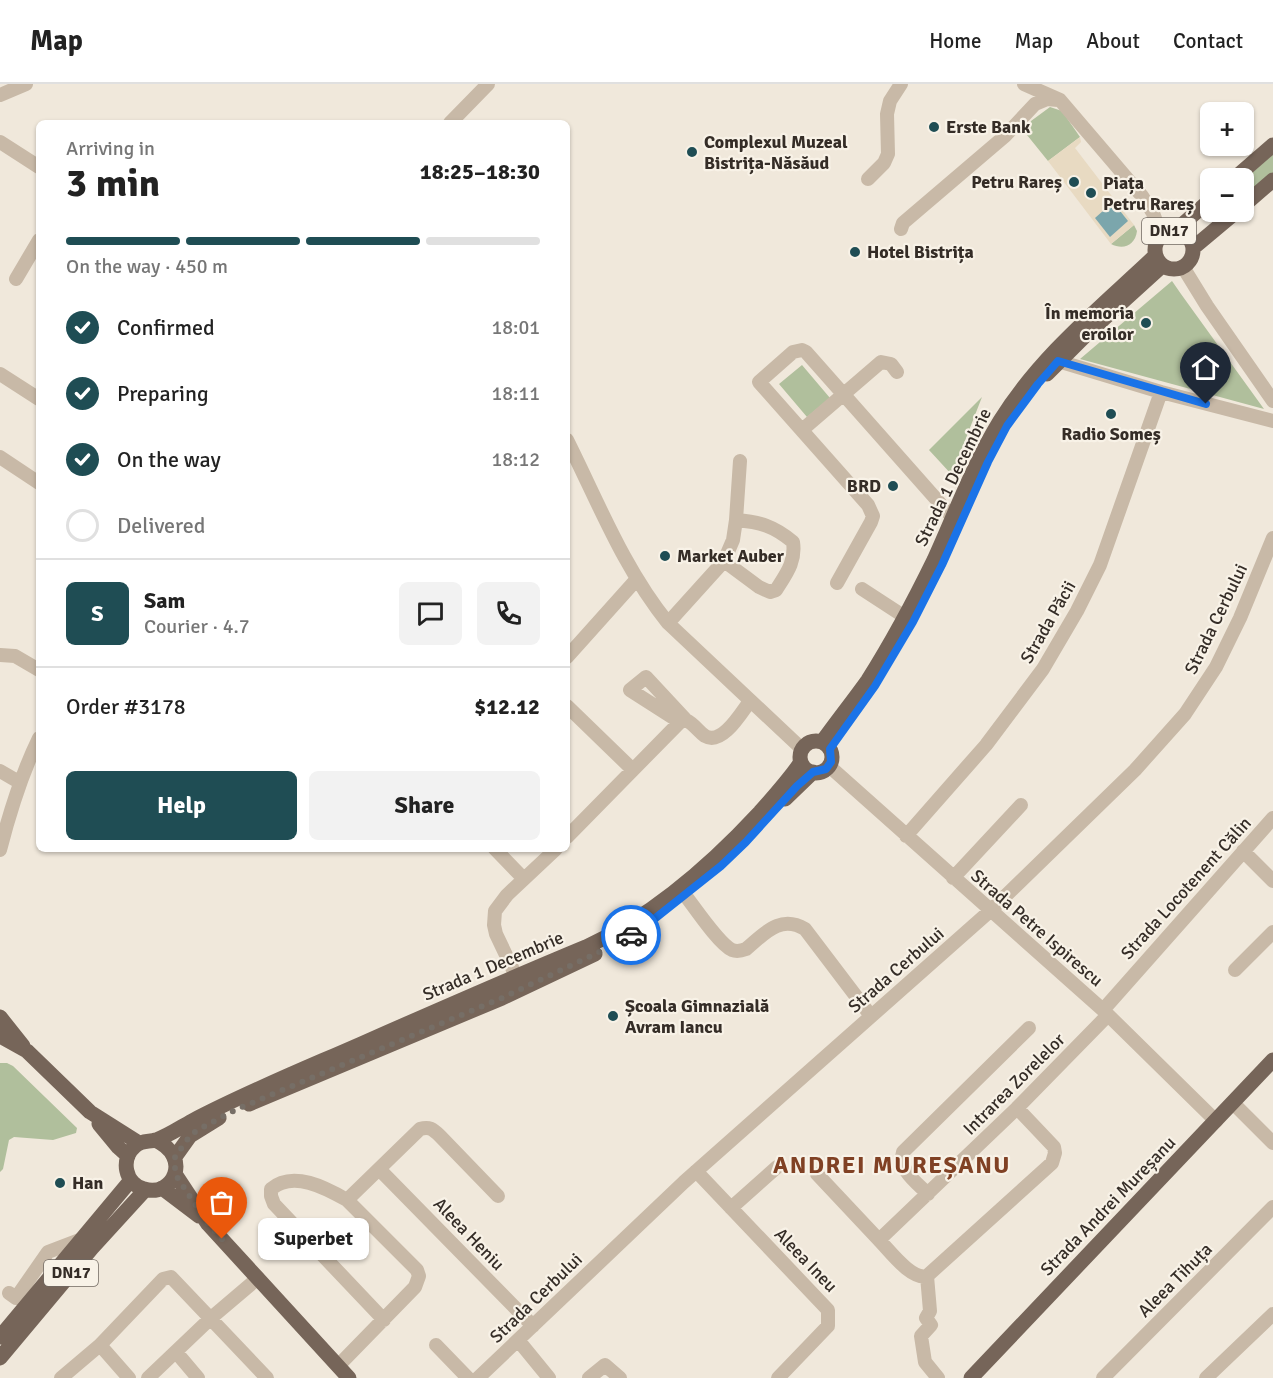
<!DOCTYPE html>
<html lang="en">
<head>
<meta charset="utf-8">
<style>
	body { margin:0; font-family:Signika,sans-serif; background:#f2f2f2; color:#222; height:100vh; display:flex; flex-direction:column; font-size:22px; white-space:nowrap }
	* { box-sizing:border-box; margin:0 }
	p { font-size:20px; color:#767676 }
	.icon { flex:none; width:33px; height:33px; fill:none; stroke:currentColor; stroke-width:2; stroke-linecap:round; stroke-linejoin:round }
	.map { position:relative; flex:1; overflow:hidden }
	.panel { position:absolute; left:36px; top:36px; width:534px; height:732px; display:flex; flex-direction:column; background:#fff; border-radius:9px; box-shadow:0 2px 4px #0004 }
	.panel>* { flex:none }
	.fabs { position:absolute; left:1200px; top:18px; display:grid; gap:12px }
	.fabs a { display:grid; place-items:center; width:54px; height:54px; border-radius:9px; background:#fff; box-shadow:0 2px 4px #0004; font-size:30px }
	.pin { position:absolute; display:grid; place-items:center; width:51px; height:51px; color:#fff; margin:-62px -26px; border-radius:50% 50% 50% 0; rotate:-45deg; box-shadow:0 0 6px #0007 }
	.pin .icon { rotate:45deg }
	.courier { position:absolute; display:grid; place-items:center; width:60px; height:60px; margin:-30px; border:4px solid #1a73e8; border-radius:50%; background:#fff; color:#222; box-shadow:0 2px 8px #0007 }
	.bubble { position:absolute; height:42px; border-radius:9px; background:#fff; box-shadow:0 2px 4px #0004; font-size:20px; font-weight:800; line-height:42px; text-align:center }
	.head em { font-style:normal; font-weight:800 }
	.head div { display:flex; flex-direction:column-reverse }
	.head { display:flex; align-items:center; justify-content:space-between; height:102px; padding:0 30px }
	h1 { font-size:39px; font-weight:800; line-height:45px }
	.bar { display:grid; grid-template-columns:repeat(4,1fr); gap:9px 6px; align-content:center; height:72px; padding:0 30px }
	.bar i { height:8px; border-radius:4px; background:#e0e0e0 }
	.bar .active { background:#1f4d54 }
	.bar p { grid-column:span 4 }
	.line { display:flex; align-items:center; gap:15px; padding:0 30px; border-top:2px solid #e0e0e0 }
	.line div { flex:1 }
	.round { display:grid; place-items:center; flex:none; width:63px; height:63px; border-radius:9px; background:#f2f2f2 }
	ol { padding:0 30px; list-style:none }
	li { display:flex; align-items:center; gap:18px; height:66px }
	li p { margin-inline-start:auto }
	li .icon { padding:6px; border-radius:50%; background:#1f4d54; color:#fff; stroke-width:4 }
	li:last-child { color:#767676 }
	li i { width:33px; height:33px; border:3px solid #e0e0e0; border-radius:50% }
	.button { display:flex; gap:12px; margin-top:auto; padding:12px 30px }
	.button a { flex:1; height:69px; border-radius:9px; background:#1f4d54; color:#fff; font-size:24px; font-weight:800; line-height:69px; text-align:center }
	.button a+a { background:#f2f2f2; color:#222 }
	header { display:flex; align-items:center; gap:36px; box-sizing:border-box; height:84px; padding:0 30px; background:#fff; border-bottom:2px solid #e0e0e0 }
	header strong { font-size:28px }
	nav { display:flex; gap:33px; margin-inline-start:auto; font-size:21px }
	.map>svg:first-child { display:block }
	.green { fill:#b0bf9c }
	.plaza { fill:#e8dac2 }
	.water { fill:#7ba6ac }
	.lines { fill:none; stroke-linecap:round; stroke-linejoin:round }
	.minor { stroke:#c8b9a7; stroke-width:14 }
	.major { stroke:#766559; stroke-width:15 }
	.done { stroke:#766e66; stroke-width:6; stroke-dasharray:0 10.8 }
	.route { stroke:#1a73e8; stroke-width:8 }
	.poi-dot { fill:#1f4d54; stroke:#f8f2e7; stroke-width:2 }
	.labels { text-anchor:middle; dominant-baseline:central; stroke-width:4.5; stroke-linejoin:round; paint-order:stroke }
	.shield { fill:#f8f2e7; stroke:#706861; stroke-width:1.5 }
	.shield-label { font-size:16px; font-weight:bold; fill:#352d27 }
	.poi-label { font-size:18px; font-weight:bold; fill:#352d27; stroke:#f8f2e7; text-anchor:start }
	.street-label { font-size:18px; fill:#352d27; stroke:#f8f2e7 }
	.district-label { font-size:24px; font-weight:bold; letter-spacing:1.5px; fill:#804124; stroke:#f8f2e7 }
</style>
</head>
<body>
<header>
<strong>Map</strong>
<nav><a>Home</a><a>Map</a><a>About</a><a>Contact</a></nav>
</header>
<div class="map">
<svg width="1273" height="1294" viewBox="0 0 1273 1294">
	<rect width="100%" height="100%" fill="#f0e8db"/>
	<path class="green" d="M1050,23L1062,27L1080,53L1048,77L1027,51L1031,37Z
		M1273,70V89L1244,115V96Z
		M1134,141L1137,147C1135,162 1123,166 1111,160Z
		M1172,197L1181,210L1264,325L1080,275Z
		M802,281L830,314L807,333L779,300Z
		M982,313L952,390V391L929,366Z
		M0,979H7L13,982L77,1044L76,1049L53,1056L14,1053L9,1056L3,1085L0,1088Z"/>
	<path class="plaza" d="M1080,53L1081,58L1075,64L1134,141L1111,160L1048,77Z"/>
	<path class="water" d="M1113,118L1128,137L1110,153L1095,134Z"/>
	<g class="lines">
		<path class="minor" d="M1024,0L1060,16L1142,112L1153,129L1161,151
			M0,11L26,0
			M450,39L488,0
			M0,58L39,83
			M868,95L884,79L888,70L887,30L890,17L901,0
			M901,145L903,139L1005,52L1035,20L1047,15L1058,16
			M1183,183L1207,222L1273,317
			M16,195L39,156
			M1058,277L1161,308L1273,337
			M0,290L39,315
			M802,346L881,278L891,280L897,288
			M567,356C598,418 624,485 668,539L802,665
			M0,373L39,399
			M724,477L759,503L770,508L776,506C786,490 796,478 793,458C774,442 760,438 736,436
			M837,499L871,438L873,432L868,421L759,298L793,268L802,266L806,268L952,433
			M862,505L905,533
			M668,539L724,477L733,456L736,436L740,377
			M0,571L15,572L39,586
			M567,573L636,496
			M567,622L632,685
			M680,638L630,606L646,593L686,636
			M829,682L1103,926L1216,1037
			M0,687L19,698
			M906,752L986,661L1043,585L1077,527L1100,481L1161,308
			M567,753L680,638L686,636C694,640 698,647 705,652C722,662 741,629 750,617
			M495,765L524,795
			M0,766C10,727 21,691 39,654
			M1243,767L1273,797
			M953,794L1021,721
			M685,811C695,824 719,860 732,866C737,868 741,867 746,865C764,850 780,830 805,845L871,932
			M1235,886L1273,848
			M516,892L496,850L494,841L495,827L507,811L556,765
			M1103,926L1273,734
			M1233,1019L1273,1059
			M379,1085L533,1242
			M696,1087L828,1226V1242L778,1294
			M817,1090L879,1156L1017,1024L1108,931
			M928,1110C916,1098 898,1086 903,1068L1029,944
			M731,1124L777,1083
			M879,1156C890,1167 911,1196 927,1192L1052,1079L1055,1069L1054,1063L1017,1024
			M927,1192L930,1227L926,1234L931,1241L921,1252L925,1278L938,1294
			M9,1209L16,1214L48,1168L82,1155
			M384,1236L274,1120L271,1112V1105C293,1086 326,1104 347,1116L420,1045C429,1042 433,1045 440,1052L498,1112
			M518,1256L549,1294
			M436,1261L468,1294
			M176,1268L198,1294
			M338,1282L415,1203L419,1192L417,1186L347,1116
			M61,1294L100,1261
			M129,1294L100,1261L163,1195L171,1193L267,1294
			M148,1294L211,1234L258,1194
			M478,1294L684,1098L990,827L1135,686L1185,630L1216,583L1240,534L1273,454
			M589,1294L605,1281L620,1294
			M1103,1294L1273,1123
			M1206,1294L1273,1230"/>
		<path class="major" d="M1235,94L1273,61
			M1244,121L1273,96
			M1155 166a19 19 0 1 1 38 0a19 19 0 1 1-38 0Z
			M1175,147L1210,116
			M1193,164L1236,128
			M1047,290L1086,251L1162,182
			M800 673a16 16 0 1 1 32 0a16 16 0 1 1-32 0Z
			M822,658C837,637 853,617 868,596C892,558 914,517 934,476C955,430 973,381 1000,337C1040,272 1100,224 1155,172
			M785,715L813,688
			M0,933L23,962
			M0,952L27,967L90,1028L139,1059
			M249,1020L502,914L595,870
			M99,1040L118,1063L128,1072
			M155,1056C193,1073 173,1114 144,1105C125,1100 120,1075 135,1062C142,1056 148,1058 156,1056C168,1052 181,1043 192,1037C247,1008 304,985 361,960C436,927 511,894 586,863C653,832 710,782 760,728C774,712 789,696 801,678
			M175,1073L190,1052L219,1034
			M175,1090L208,1140L349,1294
			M162,1104L199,1132
			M0,1253L131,1096
			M0,1274L92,1164L145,1106
			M971,1294L1273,976"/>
	</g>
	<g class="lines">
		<path class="done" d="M222,1155L208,1140L175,1090V1073L190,1052L196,1047L235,1026L502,914L612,862L631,851"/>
		<path class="route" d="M631,851L648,840L721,782L746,758L797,702L813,688L826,685L831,678L830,665L875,602L913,538L942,481L988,378L1007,342L1038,300L1058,277L1206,320"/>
	</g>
	<g class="poi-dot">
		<circle cx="934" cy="43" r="6"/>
		<circle cx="692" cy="68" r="6"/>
		<circle cx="1074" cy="98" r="6"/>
		<circle cx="1091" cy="109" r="6"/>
		<circle cx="855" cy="168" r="6"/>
		<circle cx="1146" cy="239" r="6"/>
		<circle cx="1111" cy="330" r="6"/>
		<circle cx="893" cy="402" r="6"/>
		<circle cx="665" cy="472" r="6"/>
		<circle cx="613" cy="932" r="6"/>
		<circle cx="60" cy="1099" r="6"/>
	</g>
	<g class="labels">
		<g class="shield">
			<rect x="1142" y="134" width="54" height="26" rx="4.5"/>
			<rect x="44" y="1176" width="54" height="26" rx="4.5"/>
		</g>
		<g class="shield-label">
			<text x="1169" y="147">DN17</text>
			<text x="71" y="1189">DN17</text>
		</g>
		<g class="poi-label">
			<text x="946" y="43">Erste Bank</text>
			<text x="704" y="58">Complexul Muzeal<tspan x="704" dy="21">Bistrița-Năsăud</tspan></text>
			<text x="1062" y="98" text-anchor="end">Petru Rareș</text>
			<text x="1103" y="99">Piața<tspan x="1103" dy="21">Petru Rareș</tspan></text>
			<text x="867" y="168">Hotel Bistrița</text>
			<text x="1134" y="229" text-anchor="end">În memoria<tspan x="1134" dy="21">eroilor</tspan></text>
			<text x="1111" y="350" text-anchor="middle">Radio Someș</text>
			<text x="881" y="402" text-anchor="end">BRD</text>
			<text x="677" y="472">Market Auber</text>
			<text x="625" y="922">Școala Gimnazială<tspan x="625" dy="21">Avram Iancu</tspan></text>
			<text x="72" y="1099">Han</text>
		</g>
		<g class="street-label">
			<text transform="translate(953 393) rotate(-64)">Strada 1 Decembrie</text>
			<text transform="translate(1216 535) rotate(-64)">Strada Cerbului</text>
			<text transform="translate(1048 538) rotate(-60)">Strada Păcii</text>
			<text transform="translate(1186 804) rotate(-48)">Strada Locotenent Călin</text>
			<text transform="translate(1037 844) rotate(41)">Strada Petre Ispirescu</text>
			<text transform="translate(493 882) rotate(-23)">Strada 1 Decembrie</text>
			<text transform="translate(896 886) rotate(-41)">Strada Cerbului</text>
			<text transform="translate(1014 1000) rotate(-45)">Intrarea Zorelelor</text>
			<text transform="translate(1108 1122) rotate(-46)">Strada Andrei Mureșanu</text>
			<text transform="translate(469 1150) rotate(46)">Aleea Heniu</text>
			<text transform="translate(806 1176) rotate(46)">Aleea Ineu</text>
			<text transform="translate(1175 1196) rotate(-45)">Aleea Tihuța</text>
			<text transform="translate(536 1214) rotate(-44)">Strada Cerbului</text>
		</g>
		<g class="district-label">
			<text x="892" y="1081">ANDREI MUREȘANU</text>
		</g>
	</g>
</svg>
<div class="fabs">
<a>+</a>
<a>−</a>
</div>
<div class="pin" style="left:222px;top:1155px;background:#ea580c"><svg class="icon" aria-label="bag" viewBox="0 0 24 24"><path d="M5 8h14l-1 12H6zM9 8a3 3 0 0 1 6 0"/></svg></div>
<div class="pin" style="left:1206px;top:320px;background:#1f2937"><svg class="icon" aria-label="home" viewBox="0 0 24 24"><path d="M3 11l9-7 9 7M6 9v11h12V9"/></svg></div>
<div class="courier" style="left:631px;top:851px"><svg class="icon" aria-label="car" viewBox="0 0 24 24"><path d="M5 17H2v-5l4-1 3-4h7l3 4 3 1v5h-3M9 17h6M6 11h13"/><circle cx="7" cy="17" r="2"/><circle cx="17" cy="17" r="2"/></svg></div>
<div class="bubble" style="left:258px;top:1134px;width:111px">Superbet</div>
<section class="panel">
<div class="head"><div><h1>3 min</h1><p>Arriving in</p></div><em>18:25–18:30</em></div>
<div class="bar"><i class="active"></i><i class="active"></i><i class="active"></i><i></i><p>On the way · 450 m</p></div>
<ol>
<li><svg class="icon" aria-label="check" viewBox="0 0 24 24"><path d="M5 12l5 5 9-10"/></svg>Confirmed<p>18:01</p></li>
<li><svg class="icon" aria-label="check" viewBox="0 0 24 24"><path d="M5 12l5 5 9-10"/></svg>Preparing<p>18:11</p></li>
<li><svg class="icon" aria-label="check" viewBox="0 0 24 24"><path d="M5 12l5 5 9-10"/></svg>On the way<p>18:12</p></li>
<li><i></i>Delivered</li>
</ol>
<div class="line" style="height:108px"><b class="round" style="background:#1f4d54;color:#fff">S</b><div><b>Sam</b><p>Courier · 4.7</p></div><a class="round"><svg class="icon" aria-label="chat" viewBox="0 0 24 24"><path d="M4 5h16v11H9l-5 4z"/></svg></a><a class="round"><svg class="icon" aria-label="phone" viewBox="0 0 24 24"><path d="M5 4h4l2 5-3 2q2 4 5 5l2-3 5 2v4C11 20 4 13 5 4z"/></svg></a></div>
<div class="line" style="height:78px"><div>Order #3178</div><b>$12.12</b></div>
<div class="button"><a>Help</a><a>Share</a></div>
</section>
</div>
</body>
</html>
